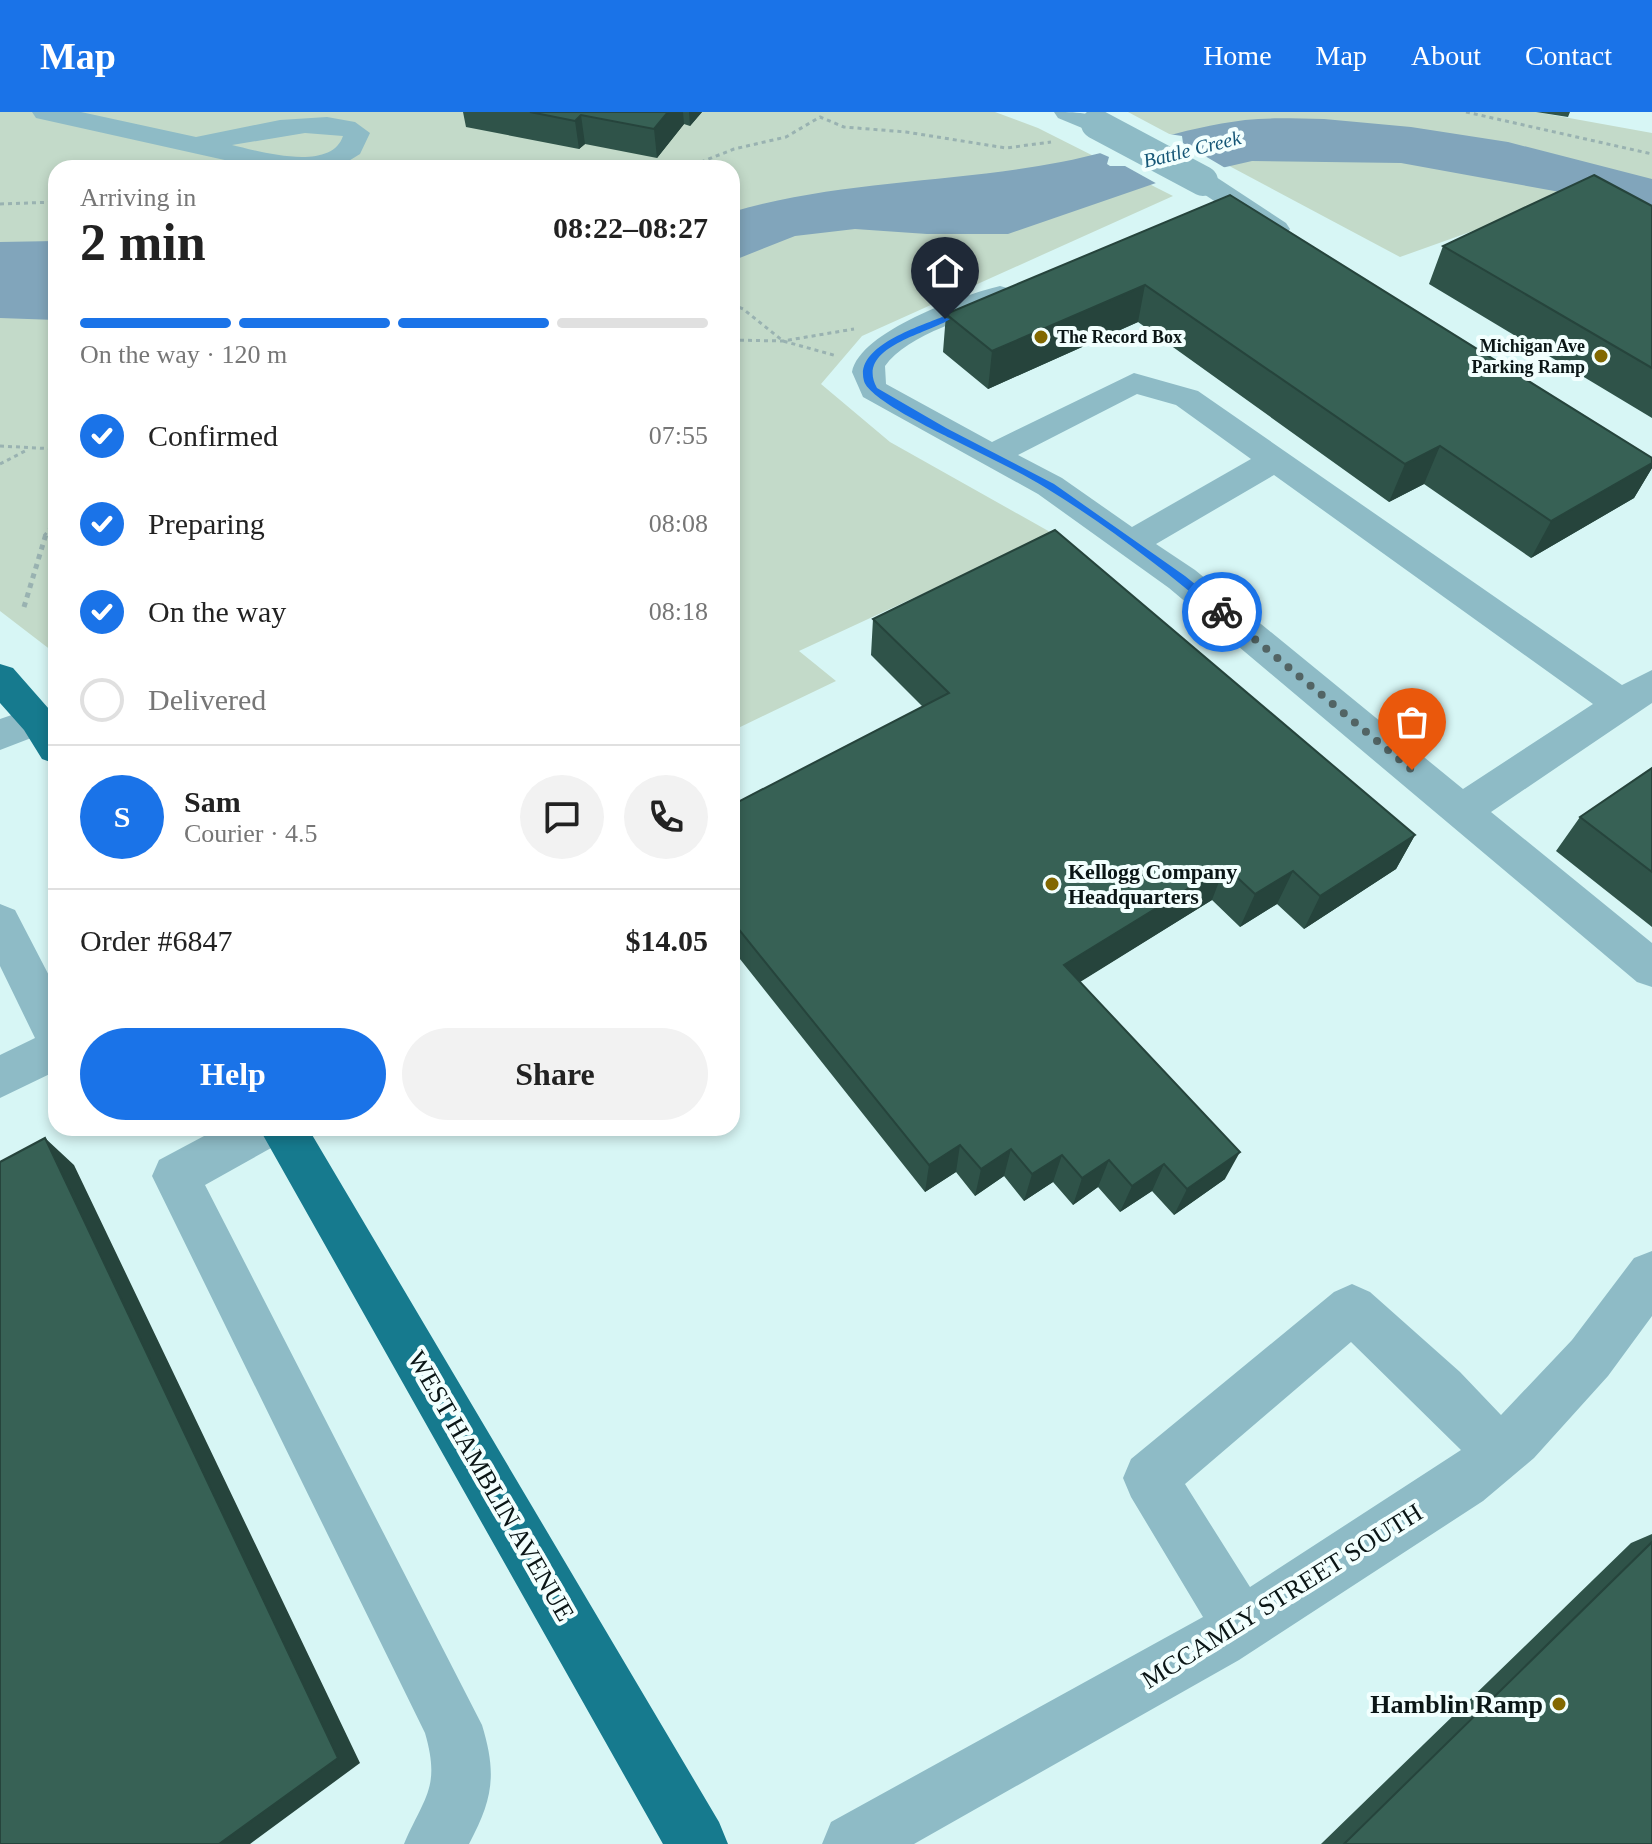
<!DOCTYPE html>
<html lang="en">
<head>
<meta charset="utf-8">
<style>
	body { margin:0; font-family:"Times New Roman",serif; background:#f2f2f2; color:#222; height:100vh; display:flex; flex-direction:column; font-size:30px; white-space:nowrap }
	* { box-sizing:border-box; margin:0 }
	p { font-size:26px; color:#767676 }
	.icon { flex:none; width:44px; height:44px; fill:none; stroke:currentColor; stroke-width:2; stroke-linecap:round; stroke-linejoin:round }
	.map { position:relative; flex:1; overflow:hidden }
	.panel { position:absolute; left:48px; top:48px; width:692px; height:976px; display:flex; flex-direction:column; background:#fff; border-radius:24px; box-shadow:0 4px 12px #0003 }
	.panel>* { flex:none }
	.pin { position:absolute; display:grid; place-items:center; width:68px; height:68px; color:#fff; margin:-82px -34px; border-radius:50% 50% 50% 0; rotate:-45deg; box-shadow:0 0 8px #0007 }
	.pin .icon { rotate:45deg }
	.courier { position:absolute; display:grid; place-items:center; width:80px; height:80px; margin:-40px; border:6px solid #1a73e8; border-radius:50%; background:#fff; color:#222; box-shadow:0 2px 10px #0007 }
	.head em { font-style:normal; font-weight:600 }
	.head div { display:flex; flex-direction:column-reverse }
	.head { display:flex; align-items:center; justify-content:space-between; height:136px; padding:0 32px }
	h1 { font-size:52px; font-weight:600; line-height:60px }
	.bar { display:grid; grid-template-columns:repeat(4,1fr); gap:12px 8px; align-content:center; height:96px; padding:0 32px }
	.bar i { height:10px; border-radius:6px; background:#e0e0e0 }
	.bar .active { background:#1a73e8 }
	.bar p { grid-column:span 4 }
	.line { display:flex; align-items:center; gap:20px; padding:0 32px; border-top:2px solid #e0e0e0 }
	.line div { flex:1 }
	.round { display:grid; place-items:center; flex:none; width:84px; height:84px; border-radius:42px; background:#f2f2f2 }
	ol { padding:0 32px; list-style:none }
	li { display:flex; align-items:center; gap:24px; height:88px }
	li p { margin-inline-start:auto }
	li .icon { padding:8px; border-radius:50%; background:#1a73e8; color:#fff; stroke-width:4 }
	li:last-child { color:#767676 }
	li i { width:44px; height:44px; border:4px solid #e0e0e0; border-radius:50% }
	.cta { display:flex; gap:16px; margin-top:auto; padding:16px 32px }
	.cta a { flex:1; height:92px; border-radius:48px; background:#1a73e8; color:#fff; font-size:32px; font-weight:600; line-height:92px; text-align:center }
	.cta a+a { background:#f2f2f2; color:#222 }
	header { display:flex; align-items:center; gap:48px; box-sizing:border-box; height:112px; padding:0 40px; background:#1a73e8; color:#fff }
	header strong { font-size:38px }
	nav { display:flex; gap:44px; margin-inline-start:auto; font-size:28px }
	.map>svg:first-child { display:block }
	.green { fill:#c3dac9 }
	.water { fill:#81a5bb }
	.pier { fill:#d7f6f5 }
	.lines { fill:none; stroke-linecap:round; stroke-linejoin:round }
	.path-far1 { stroke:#99b2b1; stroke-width:3; stroke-dasharray:4 4; stroke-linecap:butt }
	.path { stroke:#99b2b1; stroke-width:5; stroke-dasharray:5 5; stroke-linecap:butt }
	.minor { fill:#8ebbc6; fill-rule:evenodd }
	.highway { fill:#167a8e; fill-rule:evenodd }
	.minor-bridge { stroke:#8ebbc6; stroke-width:30 }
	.wall { fill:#2f5349 }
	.shaded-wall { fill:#26443c }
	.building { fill:#376155; stroke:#26443c; stroke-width:2 }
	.route { fill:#1a73e8 }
	.done { stroke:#526464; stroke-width:8; stroke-dasharray:0 14.4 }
	.poi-dot { fill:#826800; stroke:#f2fffe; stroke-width:3 }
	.labels { text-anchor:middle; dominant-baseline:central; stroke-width:8; stroke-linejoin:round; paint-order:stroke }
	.far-poi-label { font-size:18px; font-weight:bold; fill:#0b1616; stroke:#f2fffe; text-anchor:start }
	.far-water-label { font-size:20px; font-style:italic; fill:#155676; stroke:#f2fffe }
	.poi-label { font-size:22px; font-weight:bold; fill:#0b1616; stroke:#f2fffe; text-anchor:start }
	.near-street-label { font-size:26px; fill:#0b1616; stroke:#f2fffe }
	.near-poi-label { font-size:26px; font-weight:bold; fill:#0b1616; stroke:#f2fffe; text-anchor:end }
</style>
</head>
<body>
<header>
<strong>Map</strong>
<nav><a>Home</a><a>Map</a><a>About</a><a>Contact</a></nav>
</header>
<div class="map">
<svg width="1652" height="1732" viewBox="0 0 1652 1732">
	<rect width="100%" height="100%" fill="#d7f6f5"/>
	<path class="green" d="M0,0H995L1038,16L1173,84L862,224L821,272L890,330L1059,425L1015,439L799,539L836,569L732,619V56H56V542L0,499Z
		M1128,0H1536L1652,21V136L1546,93L1400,145Z"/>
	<path class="water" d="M1324,7L1411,15L1508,30L1652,67V106L1582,84L1401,51L1252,49L1156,71L1008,122H927L855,117L795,124L732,149V100C840,68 952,71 1061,50C1123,38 1182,16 1245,8C1271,5 1298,7 1324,7Z
		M56,129V208L0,206V130Z"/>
	<path class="pier" d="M1162,21L1182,24L1183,31L1227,57L1161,74L1125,54H1110L1107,52L1109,45L1093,38Z"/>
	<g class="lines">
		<path class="path-far1" d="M1466,0L1652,42
			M686,56L734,37L786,25L820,5L844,15L906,20L1006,36L1051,30
			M0,92L56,90
			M732,192L743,197L783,229L837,244
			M732,228L783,229L854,217
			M0,334L56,337
			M0,352L27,338
			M44,424L56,408"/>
		<path class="path" d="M24,495L46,422"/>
		<path class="minor" d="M32,0H81L196,25L280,8L327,5L355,10L370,21L360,42L339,55L260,56L45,8L36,6ZM305,21L343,24C331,61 258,39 232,33Z
			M1054,0C1073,0 1097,0 1109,12L1105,18H1087L1058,6Z
			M1203,61L1213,63L1286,111L1290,117L1286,123L1276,126L1266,123L1193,75L1189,69L1193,63Z
			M1000,174L1011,177L1015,183L1011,189C975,204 907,222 885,254L886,272L992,330L1134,261L1198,279L1622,573L1652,558V591L1491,700L1652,831V875L1637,870L1169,476L1038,382L863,285L852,260C860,219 963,183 1000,174ZM1137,282L1176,293L1251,347L1132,415L1062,366L1018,343ZM1274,363L1593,592L1463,677L1195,458L1156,432Z
			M38,594L52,598L56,606L52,618L0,638V607Z
			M0,792L15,798L56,877V959L0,986V943L35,926L0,854Z
			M219,1016H287L280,1031L205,1073L482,1613C497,1662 493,1687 469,1732H404C424,1685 441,1676 425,1621L152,1064L159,1048Z
			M1652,1139V1204L1608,1264L1534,1346L1483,1389L1239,1548L914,1732H822L831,1710L1203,1505L1131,1385L1123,1366L1131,1347L1334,1180L1352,1172L1370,1180L1460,1260L1501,1303L1572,1228L1634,1146ZM1351,1230L1461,1338L1250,1475L1185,1372Z"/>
		<path class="highway" d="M0,552L13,556L56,605V652L42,647L24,618L0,591Z
			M259,1016H308L719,1710L728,1732H663Z"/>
		<path class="minor-bridge" d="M1096,12L1203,69"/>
	</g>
	<path class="wall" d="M463,0H702L690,14L684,12L657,46L585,32L579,37L466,15Z
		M1536,0H1570L1568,5Z
		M1230,83L1652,346V356L1634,386L1531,446L1424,372L1389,390L1138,210L988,277L943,240L946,202Z
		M1652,94V306L1429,172L1443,134Z
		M873,507L1415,723L1396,757L1304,817L1277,792L1240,815L1212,788L1079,870L1225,1067L1174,1103L1152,1079L1120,1100L1098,1075L1073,1093L1053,1070L1024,1089L1004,1064L975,1084L956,1060L925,1080L732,837V693L923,595L871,543Z
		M1652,656V815L1556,739L1580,705Z
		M1652,1422V1732H1321L1631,1431Z"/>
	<path class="shaded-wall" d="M668,0H683L684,12L657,46L654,17Z
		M689,0H702L690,14Z
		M581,3L585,32L579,37L575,9Z
		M1145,173L1138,210L988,277L992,239Z
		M1440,334L1424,372L1389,390L1405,352Z
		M1652,351V356L1634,386L1531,446L1551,409Z
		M1415,723L1396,757L1304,817L1320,784Z
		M1225,754L1212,788L1056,885L1064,853Z
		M1293,759L1277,792L1240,815L1255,782Z
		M45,1026L74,1053L360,1651L250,1732H219Z
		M960,1033L956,1060L925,1080L929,1053Z
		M1011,1037L1004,1064L975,1084L981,1057Z
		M1240,1040L1225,1067L1174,1103L1187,1077Z
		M1062,1043L1053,1070L1024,1089L1032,1062Z
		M1109,1048L1098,1075L1073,1093L1082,1066Z
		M1164,1052L1152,1079L1120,1100L1132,1074Z"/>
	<path class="building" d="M530,0H668L654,17L581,3L575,9Z
		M1594,63L1652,94V256L1443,134Z
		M1230,83L1652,346V351L1551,409L1440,334L1405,352L1145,173L992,239L946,202Z
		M1055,418L1415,723L1320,784L1293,759L1255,782L1225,754L1064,853L1240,1040L1187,1077L1164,1052L1132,1074L1109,1048L1082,1066L1062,1043L1032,1062L1011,1037L981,1057L960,1033L929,1053L732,809V693L949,581L873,507Z
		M1652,656V760L1580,705Z
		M45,1026L338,1646L219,1732H0V1050Z
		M1652,1430V1732H1344Z"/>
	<path class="route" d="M942,205L950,207C928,222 854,235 877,276L946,316L1054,372L1185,464L1226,497V503H1218C1165,458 1105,412 1046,376C1017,358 985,344 954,328C936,319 869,287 864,269C854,234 919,215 942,205Z"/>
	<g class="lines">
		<path class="done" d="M1222,500L1412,658"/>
	</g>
	<g class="poi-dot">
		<circle cx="1041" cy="225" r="8"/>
		<circle cx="1601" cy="244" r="8"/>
		<circle cx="1052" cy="772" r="8"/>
		<circle cx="1559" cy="1592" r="8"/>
	</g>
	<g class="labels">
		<g class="far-poi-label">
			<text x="1057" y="225">The Record Box</text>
			<text x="1585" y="234" text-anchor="end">Michigan Ave<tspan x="1585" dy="21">Parking Ramp</tspan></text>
		</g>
		<g class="far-water-label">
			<text transform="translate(1192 37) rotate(-14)">Battle Creek</text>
		</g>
		<g class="poi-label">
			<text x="1068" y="759">Kellogg Company<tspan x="1068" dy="25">Headquarters</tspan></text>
		</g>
		<g class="near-street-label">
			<text transform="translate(491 1374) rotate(60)">WEST HAMBLIN AVENUE</text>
			<text transform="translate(1282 1484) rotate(-32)">MCCAMLY STREET SOUTH</text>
		</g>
		<g class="near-poi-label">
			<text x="1543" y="1592">Hamblin Ramp</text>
		</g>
	</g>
</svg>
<div class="pin" style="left:1412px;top:658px;background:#ea580c"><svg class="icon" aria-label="bag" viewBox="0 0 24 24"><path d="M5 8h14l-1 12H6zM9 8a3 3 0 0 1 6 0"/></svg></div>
<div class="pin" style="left:945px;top:207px;background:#1f2937"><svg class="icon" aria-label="home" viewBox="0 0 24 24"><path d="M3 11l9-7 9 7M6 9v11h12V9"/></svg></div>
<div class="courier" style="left:1222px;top:500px"><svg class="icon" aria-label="bike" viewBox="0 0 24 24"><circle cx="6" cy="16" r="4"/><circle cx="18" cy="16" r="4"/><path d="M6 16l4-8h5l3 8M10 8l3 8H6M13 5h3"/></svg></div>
<section class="panel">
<div class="head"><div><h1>2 min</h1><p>Arriving in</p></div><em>08:22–08:27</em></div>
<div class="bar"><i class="active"></i><i class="active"></i><i class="active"></i><i></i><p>On the way · 120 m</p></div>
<ol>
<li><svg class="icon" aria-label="check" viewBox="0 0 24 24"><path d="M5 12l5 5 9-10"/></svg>Confirmed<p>07:55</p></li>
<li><svg class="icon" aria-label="check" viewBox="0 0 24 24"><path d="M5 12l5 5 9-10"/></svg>Preparing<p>08:08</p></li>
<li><svg class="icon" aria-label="check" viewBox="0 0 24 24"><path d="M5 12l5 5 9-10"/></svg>On the way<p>08:18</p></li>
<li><i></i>Delivered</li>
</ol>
<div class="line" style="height:144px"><b class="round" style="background:#1a73e8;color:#fff">S</b><div><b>Sam</b><p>Courier · 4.5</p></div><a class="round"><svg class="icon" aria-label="chat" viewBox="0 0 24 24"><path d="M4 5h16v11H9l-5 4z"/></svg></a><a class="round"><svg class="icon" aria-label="phone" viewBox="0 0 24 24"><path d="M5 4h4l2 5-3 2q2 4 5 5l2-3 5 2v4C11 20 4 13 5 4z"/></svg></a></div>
<div class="line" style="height:104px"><div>Order #6847</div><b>$14.05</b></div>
<div class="cta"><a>Help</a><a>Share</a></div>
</section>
</div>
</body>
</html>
